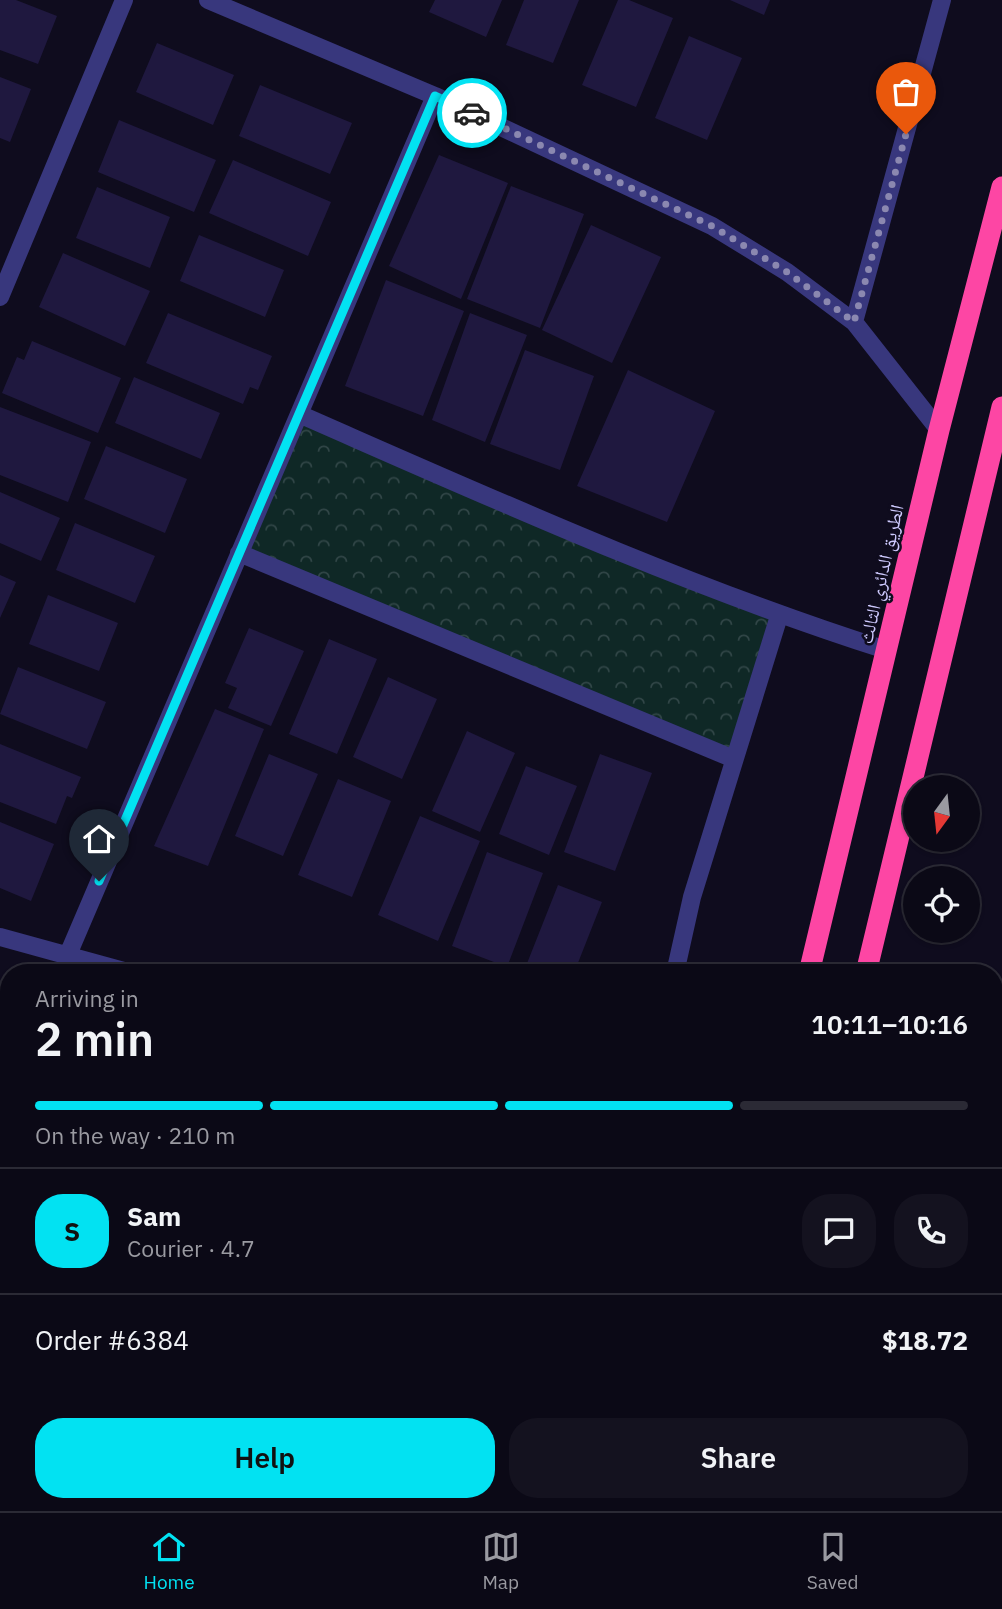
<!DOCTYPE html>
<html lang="en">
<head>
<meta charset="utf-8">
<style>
	body { margin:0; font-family:"IBM Plex Sans","Noto Naskh Arabic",sans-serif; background:#14121f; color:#f1f3f6; height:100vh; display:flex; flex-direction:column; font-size:26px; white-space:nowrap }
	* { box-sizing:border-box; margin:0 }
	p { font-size:23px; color:#9a9aa1 }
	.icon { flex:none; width:38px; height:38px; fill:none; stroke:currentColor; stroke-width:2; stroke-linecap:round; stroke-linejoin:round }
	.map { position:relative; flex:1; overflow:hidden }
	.drawer { position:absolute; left:0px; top:964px; width:1003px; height:548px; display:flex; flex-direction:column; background:#0b0916; border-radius:28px 28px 0 0; box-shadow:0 2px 5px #0004,0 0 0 2px #2b2a35 }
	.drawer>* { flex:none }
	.needle { width:46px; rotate:195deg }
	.tools { position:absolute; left:903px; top:775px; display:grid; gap:14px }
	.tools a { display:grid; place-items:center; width:77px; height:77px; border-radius:50%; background:#0b0916; box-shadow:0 2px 5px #0004,0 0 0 2px #2b2a35; font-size:35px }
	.pin { position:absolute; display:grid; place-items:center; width:60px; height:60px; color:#fff; margin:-72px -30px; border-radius:50% 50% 50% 0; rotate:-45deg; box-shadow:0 0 7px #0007 }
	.pin .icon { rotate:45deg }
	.courier { position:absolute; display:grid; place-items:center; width:70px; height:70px; margin:-35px; border:5px solid #02e2f2; border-radius:50%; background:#fff; color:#222; box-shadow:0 2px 9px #0007 }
	.headline em { font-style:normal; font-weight:600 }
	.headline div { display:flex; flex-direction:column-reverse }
	.headline { display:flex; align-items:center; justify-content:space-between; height:119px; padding:0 35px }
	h1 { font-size:46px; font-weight:600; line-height:52px }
	.bar { display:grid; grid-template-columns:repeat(4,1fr); gap:10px 7px; align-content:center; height:84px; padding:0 35px }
	.bar i { height:9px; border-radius:5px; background:#2b2a35 }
	.bar .on { background:#02e2f2 }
	.bar p { grid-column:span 4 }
	.line { display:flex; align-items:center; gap:18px; padding:0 35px; border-top:2px solid #2b2a35 }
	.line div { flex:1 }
	.round { display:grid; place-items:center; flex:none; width:74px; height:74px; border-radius:28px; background:#14121f }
	.button { display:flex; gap:14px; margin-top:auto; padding:14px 35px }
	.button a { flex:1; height:80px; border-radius:28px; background:#02e2f2; color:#111; font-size:28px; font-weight:600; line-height:80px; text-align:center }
	.button a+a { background:#14121f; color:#f1f3f6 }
	.tab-bar { display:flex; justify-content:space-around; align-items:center; height:98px; border-top:2px solid #2b2a35; background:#0b0916; font-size:19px; color:#9a9aa1 }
	.tab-bar a { display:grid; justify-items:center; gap:4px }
	.tab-bar .on { color:#02e2f2 }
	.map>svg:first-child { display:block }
	.park { fill:url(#park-crowns) }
	.building { fill:#1f183f }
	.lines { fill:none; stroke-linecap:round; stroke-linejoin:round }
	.street { stroke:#38377d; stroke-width:18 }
	.highway { stroke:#fd46a4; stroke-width:21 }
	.done { stroke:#8b88b0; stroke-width:7; stroke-dasharray:0 12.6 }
	.route { stroke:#02e2f2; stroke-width:9 }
	.labels { text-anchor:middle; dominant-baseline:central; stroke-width:5; stroke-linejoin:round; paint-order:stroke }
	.street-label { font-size:19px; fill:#cecafe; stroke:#0f0c1e }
</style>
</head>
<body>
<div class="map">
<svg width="1002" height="1511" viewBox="0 0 1002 1511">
	<defs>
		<pattern id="park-crowns" width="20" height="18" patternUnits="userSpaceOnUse" patternTransform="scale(1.75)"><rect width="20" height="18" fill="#0f2826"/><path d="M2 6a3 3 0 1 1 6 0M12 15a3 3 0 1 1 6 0" fill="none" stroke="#314647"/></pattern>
	</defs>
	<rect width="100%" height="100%" fill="#0f0c1e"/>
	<path class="park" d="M294,413L775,615L731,758L234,550Z
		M53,1503H332L330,1511H50Z"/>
	<path class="building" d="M0,0H16L57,16L38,64L0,50Z
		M435,0H502L486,37L429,12Z
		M524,0H579L553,63L506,45Z
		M618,0H629L673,18L636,107L582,85Z
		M730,0H770L764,15Z
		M689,36L742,58L707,140L655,118Z
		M157,43L234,75L213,125L136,92Z
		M0,77L31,89L10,142L0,138Z
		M260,85L352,123L330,174L239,136Z
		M119,120L216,160L194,212L98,172Z
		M439,155L508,183L461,299L389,266Z
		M233,160L331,202L308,256L209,213Z
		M511,186L584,214L540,328L467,299Z
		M97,187L170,217L150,268L76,238Z
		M591,225L661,257L612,363L542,330Z
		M199,235L284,270L265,317L180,281Z
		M63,253L150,291L125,346L39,307Z
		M386,280L464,311L423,416L345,386Z
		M168,313L272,356L258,390L250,387L243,404L146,363Z
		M470,313L527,335L485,442L432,420Z
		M32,341L121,378L98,433L2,393L17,357L24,360Z
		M525,350L594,376L560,470L490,444Z
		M628,370L715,411L667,522L577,486Z
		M134,377L220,413L201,459L115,423Z
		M0,407L91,442L68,502L0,475Z
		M106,446L187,479L165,533L84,499Z
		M0,492L60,518L41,561L0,543Z
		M75,523L155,556L135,603L56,570Z
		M0,575L16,582L0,618Z
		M48,595L118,623L99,671L29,644Z
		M249,628L304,651L271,726L228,708L237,688L225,683Z
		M329,639L377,659L337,754L289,734Z
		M18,667L106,702L87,749L0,714Z
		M388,677L437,699L402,779L353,757Z
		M215,709L264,729L208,866L154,846Z
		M467,731L515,753L480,832L432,811Z
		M0,744L81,777L72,798L67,796L56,824L0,802Z
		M269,754L318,774L283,856L235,836Z
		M600,754L652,773L615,871L564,852Z
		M526,766L577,786L549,855L499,834Z
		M338,779L391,801L352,897L298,875Z
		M420,816L480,841L438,941L378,915Z
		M0,822L54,844L31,901L0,888Z
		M487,852L543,873L507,967L452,946Z
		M558,885L602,902L574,973H530L524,971Z
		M9,1063V1100L0,1097V1087Z
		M0,1105L9,1108V1133L4,1145L0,1143Z
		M0,1157L9,1160V1206L0,1229Z
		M996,1249L1002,1251V1295L994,1293Z
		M9,1313V1496L0,1493V1335Z
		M994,1406L1002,1409V1469L994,1466Z
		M938,1503H961L988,1511H936Z"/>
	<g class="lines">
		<path class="street" d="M208,0L435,96L712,226L787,272L854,322L939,430
			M0,297L124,0
			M854,322L942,0
			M299,414C493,499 685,586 886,650
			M239,553L734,759
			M0,937L131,973
			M67,957L435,96
			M675,973L692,897L779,616
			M0,1269L9,1272
			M994,1353L1002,1355
			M48,1511L51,1503
			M330,1511L332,1503
			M568,1511L569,1503"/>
		<path class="highway" d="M809,973L939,430L1002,187
			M866,973L1002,407
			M682,1511L683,1503
			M736,1511L738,1503"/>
	</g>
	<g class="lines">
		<path class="done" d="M472,113L712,226L787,272L854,322L906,134"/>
		<path class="route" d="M99,881L435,96L472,113"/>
	</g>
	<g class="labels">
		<g class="street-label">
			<text transform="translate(881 574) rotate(-77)">الطريق الدائري الثالث</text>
		</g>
	</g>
</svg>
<div class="tools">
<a><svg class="needle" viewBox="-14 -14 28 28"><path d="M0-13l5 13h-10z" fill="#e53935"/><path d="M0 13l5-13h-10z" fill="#9a9aa1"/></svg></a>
<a><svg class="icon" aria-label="locate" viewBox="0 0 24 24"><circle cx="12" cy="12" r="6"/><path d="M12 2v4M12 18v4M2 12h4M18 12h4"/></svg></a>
</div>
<div class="pin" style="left:906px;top:134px;background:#ea580c"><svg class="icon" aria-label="bag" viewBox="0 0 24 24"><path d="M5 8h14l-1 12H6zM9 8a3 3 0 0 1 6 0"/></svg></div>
<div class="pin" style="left:99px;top:881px;background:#1f2937"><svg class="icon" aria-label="home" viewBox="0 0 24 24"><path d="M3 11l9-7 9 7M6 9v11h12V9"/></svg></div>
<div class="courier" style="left:472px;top:113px"><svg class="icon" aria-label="car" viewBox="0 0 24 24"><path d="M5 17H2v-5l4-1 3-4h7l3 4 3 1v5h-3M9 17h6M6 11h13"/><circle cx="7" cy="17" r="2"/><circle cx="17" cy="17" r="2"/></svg></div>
<section class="drawer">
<div class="headline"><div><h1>2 min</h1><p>Arriving in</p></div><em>10:11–10:16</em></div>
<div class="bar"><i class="on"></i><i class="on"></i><i class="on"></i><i></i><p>On the way · 210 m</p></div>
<div class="line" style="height:126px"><b class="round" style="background:#02e2f2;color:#111">S</b><div><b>Sam</b><p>Courier · 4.7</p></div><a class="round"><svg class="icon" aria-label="chat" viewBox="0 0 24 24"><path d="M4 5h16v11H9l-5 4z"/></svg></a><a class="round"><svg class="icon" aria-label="phone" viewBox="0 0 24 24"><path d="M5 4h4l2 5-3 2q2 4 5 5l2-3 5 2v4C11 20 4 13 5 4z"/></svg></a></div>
<div class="line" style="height:91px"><div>Order #6384</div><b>$18.72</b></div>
<div class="button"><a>Help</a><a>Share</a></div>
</section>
</div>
<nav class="tab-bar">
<a class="on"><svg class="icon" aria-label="home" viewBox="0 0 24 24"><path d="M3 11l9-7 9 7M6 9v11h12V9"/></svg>Home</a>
<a><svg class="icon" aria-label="map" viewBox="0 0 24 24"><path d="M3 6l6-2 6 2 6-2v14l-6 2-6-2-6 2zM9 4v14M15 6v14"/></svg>Map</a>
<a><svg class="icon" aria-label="saved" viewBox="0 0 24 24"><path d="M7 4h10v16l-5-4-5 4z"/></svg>Saved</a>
</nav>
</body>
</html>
